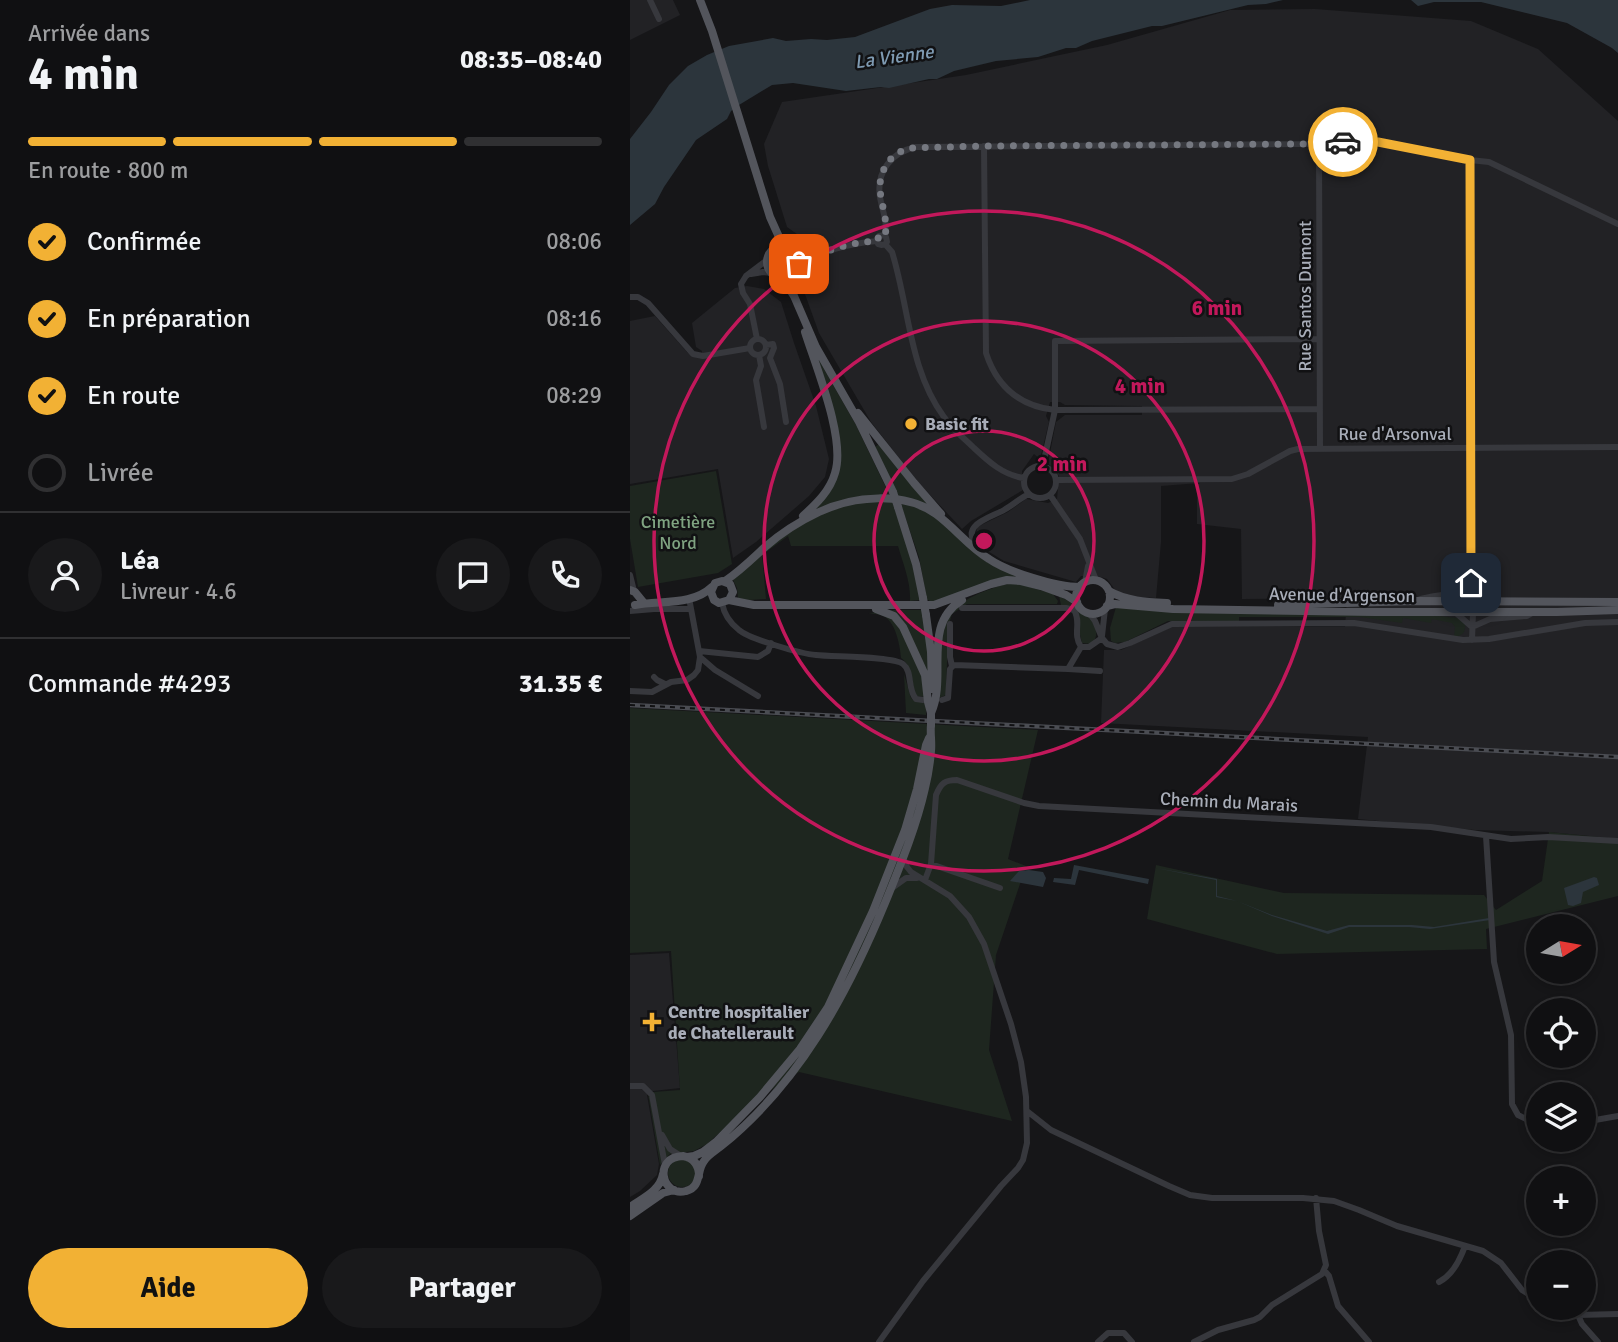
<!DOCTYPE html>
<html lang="fr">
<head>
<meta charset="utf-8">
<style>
	body { margin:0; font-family:Signika,sans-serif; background:#19191b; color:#f1f3f6; height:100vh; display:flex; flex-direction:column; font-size:26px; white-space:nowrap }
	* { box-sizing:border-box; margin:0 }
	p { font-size:23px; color:#9c9d9f }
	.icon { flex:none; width:38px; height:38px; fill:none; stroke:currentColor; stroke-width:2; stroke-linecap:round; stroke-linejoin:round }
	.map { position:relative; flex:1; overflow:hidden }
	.details { display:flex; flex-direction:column; background:#101012; width:630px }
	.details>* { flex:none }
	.needle { width:46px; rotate:79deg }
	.tools { position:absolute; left:896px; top:914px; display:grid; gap:14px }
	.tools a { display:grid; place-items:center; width:70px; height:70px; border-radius:50%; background:#101012; box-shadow:0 4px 10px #0003,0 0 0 2px #303032; font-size:35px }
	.pin { position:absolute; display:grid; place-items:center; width:60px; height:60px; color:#fff; margin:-30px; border-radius:14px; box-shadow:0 4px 10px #0006 }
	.courier { position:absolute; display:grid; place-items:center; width:70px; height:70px; margin:-35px; border:5px solid #f2b134; border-radius:50%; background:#fff; color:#222; box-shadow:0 2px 9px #0007 }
	.overview em { font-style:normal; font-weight:700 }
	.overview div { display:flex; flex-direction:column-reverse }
	.overview { display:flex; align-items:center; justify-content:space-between; height:119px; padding:0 28px }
	h1 { font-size:46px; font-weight:700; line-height:52px }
	.bar { display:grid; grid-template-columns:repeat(4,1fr); gap:10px 7px; align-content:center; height:84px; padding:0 28px }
	.bar i { height:9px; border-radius:5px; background:#303032 }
	.bar .selected { background:#f2b134 }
	.bar p { grid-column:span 4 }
	.line { display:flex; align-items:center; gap:18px; padding:0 28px; border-top:2px solid #303032 }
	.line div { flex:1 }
	.round { display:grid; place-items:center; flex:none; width:74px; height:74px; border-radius:37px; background:#19191b }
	ol { padding:0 28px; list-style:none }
	li { display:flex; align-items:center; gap:21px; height:77px }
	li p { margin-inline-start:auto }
	li .icon { padding:7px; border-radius:50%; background:#f2b134; color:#111; stroke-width:4 }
	li:last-child { color:#9c9d9f }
	li i { width:38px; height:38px; border:4px solid #303032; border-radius:50% }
	.button { display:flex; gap:14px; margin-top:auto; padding:14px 28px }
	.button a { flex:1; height:80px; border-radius:42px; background:#f2b134; color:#111; font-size:28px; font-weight:700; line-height:80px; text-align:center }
	.button a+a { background:#19191b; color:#f1f3f6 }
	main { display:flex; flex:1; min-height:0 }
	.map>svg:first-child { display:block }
	.built { fill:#222225 }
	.green { fill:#1e261f }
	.water { fill:#2c353c }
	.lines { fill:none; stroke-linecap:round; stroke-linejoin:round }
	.minor { stroke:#37383d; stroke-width:6 }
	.major { stroke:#53555c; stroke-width:8 }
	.rail-casing { stroke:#4a4c52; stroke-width:4.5 }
	.rail { stroke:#111113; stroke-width:2; stroke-dasharray:5; stroke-linecap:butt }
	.major-bridge { stroke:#53555c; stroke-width:8 }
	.done { stroke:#757880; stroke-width:7; stroke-dasharray:0 12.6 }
	.route { stroke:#f2b134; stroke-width:9 }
	.ring { fill:none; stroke:#c2185b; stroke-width:3.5 }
	.poi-dot { fill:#f2b134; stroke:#111113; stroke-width:2.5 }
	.labels { text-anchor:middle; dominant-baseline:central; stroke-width:5; stroke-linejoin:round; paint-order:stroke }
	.street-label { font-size:18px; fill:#a8adb8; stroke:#111113 }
	.poi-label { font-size:18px; font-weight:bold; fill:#a8adb8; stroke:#111113; text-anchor:start }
	.park-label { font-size:18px; fill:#7fa381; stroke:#111113 }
	.water-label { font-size:19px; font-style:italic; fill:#7f9bb3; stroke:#111113 }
	.centre { fill:#c2185b; stroke:#111113; stroke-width:3.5 }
	.ring-label { font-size:21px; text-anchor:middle; font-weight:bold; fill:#c2185b; stroke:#111113; stroke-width:5; stroke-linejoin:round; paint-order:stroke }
</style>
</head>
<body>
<main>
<section class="details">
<div class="overview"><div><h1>4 min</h1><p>Arrivée dans</p></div><em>08:35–08:40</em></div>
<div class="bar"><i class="selected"></i><i class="selected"></i><i class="selected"></i><i></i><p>En route · 800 m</p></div>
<ol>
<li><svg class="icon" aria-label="check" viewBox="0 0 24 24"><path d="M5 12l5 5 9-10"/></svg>Confirmée<p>08:06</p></li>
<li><svg class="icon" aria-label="check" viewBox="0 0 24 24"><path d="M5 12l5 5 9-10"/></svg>En préparation<p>08:16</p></li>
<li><svg class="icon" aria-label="check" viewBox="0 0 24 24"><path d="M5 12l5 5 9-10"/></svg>En route<p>08:29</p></li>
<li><i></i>Livrée</li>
</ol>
<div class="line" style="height:126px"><a class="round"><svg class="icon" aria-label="person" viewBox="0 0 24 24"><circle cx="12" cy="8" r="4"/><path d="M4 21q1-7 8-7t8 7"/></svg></a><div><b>Léa</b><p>Livreur · 4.6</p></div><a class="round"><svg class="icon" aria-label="chat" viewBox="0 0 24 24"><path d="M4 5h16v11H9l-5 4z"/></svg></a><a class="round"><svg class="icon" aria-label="phone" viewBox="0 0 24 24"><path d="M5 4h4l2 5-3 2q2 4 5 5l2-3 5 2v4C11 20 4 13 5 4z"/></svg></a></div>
<div class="line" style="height:91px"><div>Commande #4293</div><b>31.35 €</b></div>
<div class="button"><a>Aide</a><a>Partager</a></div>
</section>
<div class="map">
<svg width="988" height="1342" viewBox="0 0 988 1342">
	<rect width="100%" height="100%" fill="#161618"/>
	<path class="built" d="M0,0H43L50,15L0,40Z
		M685,9L841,21L908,49L988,121V839L919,832L845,830L728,819L738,737L471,723L474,650H491L542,627H715L717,598L612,599L611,529L567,524V485L570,483L531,486V542L526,598L505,597L486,591L477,579L471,577L451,576L446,582L374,561L351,547L346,539L347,527L378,512L396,499L418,503L427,499L429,476L418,463L426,422L435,415H512V406L435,405L430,402H420L416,416L419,422L410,459L404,454L392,471L393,490L341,521L332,529L288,482L241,422L189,333L171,283L183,261L174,239L157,227L138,166L134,144L152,102L336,75L477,45L600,10Z
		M117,286L134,289L151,302L164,343L186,406L199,459L195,477L179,496L126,542L103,558L88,469L0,484V321L25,316L57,352L62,356L72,358V351L66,347L62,323L105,288Z
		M39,953L50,1088L23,1091L17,1095L29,1164L27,1175L10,1191L0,1197V955Z"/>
	<path class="green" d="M186,355L226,425L261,498L184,513L182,510L209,463Z
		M249,444L301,506L270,499L245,447Z
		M86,471L102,564L88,573L8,587L0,539V486Z
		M262,501L280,551L290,600L280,601C281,582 273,564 268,546H161L158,536L132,555L136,599L119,600L108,598L107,588L103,580L143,544L171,524L217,503Z
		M272,503C307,508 327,539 352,559C363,567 375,571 387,575V577C360,575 341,592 317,600C312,601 306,602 300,603L299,600H297L289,557L271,505Z
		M378,584H390L423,594L428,601L427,604H337L322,614L318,627L316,695L309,698C309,680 308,630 317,617C328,600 359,588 378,584Z
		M429,596C438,601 442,602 449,610C454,616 452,612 459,617C467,624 469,636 462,644L452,643L443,607L431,605Z
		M486,607L799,615L828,618L835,624C836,633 832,636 824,637L825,627L822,623L802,619L801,623L773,618L772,623L730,617H609V621H538L495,642L485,643L481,641L480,628Z
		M258,610H292L298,654L299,688L292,664Z
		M252,612L266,620L292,673L296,697L287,696C280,682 284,667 271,658C270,645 266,624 255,617C250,614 244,614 238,613Z
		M274,674L281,698L283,700L296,703V715L276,713Z
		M0,708L408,730L378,859L396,866L366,955L359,1050L382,1121L169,1072L126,1100L77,1144L64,1151L40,1154L30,1165L18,1094L23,1092L50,1090L41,951L0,953Z
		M919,832L988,839V896L856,929L857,949L647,954L517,919L526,865L654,893L854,895L866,910L912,881Z
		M38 1173a14 14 0 1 1 28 0a14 14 0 1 1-28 0Z"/>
	<path class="water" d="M400,0H653L636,4L618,5L532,26H522L462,41L446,48H436L408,57L366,61L324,71L307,79H299L259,88L251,87L216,91L163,83L142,85L109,105L101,111L97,119L66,140L34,187L25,204L0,225V139L21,112L39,85L58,66L77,55L99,46L143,38L156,41L181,39L197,40L225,37L300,9L322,5L371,6Z
		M781,0H988V53L982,48L937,23L851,2H804L788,6Z
		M444,865L519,879L518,884L449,870L445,885L423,882L424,878L441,879Z
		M526,868L587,879V896L607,901L642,915L697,931L719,925H782L804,927L859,918L860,920L800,929L779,927H719L698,934L642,916L607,901L586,897V880Z
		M399,870L413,872L416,878L413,887L380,881L389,871Z
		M964,877L967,878L969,885L953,892L951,903L943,906L938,905L934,888Z"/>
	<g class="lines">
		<path class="minor" d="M20,0L29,19
			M689,143L690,449
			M354,146L356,353C367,387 389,406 425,410L690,409
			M840,160L841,601L843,613L842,640
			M255,236C258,222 252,210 250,197C246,171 262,152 286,147L677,144L737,141L840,160L859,162L988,224
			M255,244L257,242L256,237L254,235L249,236L247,239L248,244L252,245L255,244L262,252C279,306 279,370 314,417C322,429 334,438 344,448C359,462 373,475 394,478
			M165,251L190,252
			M169,266C188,251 223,243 247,241
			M121,274L133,272L141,273
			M0,297H8L18,303L63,354L73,356L120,348
			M127,339L120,304L113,293L111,284L116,276L137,260
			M120 347a8 8 0 1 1 16 0a8 8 0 1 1-16 0Z
			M136,345L143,344L144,348L140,358L150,384L156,422
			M129,355L131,366L126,380L134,427
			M413,465L425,410V341L689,339
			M394 482a16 16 0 1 1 32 0a16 16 0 1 1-32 0Z
			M427,480L602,479L618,474L660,451L668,449L988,447
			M420,495L450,539L466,580
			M349,548C327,525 360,518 374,510C383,505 390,498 399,494
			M0,575L4,591
			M455,582L458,566
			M841,583L849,592L860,601
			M59,598L70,657L85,670L128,696
			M788,600C806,593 826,598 841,583
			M92,603C94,614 100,623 109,630C119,639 172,654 186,655C203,657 263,656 273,664C283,672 277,689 286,699L293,700
			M332,608H436L444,610C452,623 442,633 451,647
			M0,611L24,609H60
			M459,613L465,621L472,638L477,644L488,647L500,643L542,624L724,623L833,640L859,639L955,623L988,622
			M826,613L842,627
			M320,624V657L322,666
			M842,627L860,619L897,616L904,612
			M472,636L475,609
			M69,651L128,657L138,651L141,643
			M438,669L470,671
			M24,677L27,680L35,684
			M0,691L22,692L41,682L57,680L64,675L68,670L70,657
			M312,700L318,698L320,669L324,665L438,669L451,647H459L472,638
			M856,836L864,962L881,1035L882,1104L888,1115L908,1125
			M301,864L370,888
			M295,880L301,864L306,795C311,783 315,780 327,780L394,803L409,806L801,827L881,839L918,837L988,841
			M262,888L276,878H287
			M0,1086H13L22,1095L35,1165
			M397,1111L421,1130L539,1186L560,1195L582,1198H673L704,1201L729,1210L767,1226L853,1251L871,1263L892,1290L908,1300
			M954,1122L988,1116
			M32,1135L40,1149L51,1156
			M694,1270L699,1276L708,1306L739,1342
			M809,1282C823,1275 830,1260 835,1246
			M923,1307L948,1315L988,1314
			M948,1315L952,1324L968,1342
			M249,1342L293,1281L371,1186L388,1168L393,1160L397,1143L396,1097L391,1062L381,1024L354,944L339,917L320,896L281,872L277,867L273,857
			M468,1342L478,1333H494L502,1342
			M564,1342L588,1330L624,1320L630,1317L642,1305L692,1274L696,1265L689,1231L686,1198"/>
		<path class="major" d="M70,0L82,31L140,217L149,237L157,246
			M137 262a16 16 0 1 1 32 0a16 16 0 1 1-32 0Z
			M147,278L157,285L164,296L186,347L229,422L263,492
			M228,413L284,483L311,514
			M268,507L286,564L293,598
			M173,516C186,504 200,491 205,473C216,439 186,367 175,332
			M446 597a17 17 0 1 1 34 0a17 17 0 1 1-34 0Z
			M95,581C110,571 122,559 135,547C151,533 170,521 189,512C223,496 274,491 306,514C325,528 339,547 359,559C378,572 426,587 450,587
			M0,590L5,592L14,603
			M479,591C496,601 517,602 537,603
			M99,600L103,592L100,584L92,581L85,583L81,592L84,600L89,603L99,600L124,605H304L361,584L377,580L391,581L411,586L436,595L447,602
			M5,605C30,600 62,606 82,587
			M648,605L785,601L988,602
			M477,606L485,604L543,609L744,612H927L988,610
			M246,609L264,616L273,627L295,675L298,702L301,713
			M296,615L301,652L302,689
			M301,713C318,676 291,625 332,600
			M57,1157L64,1156L73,1152L86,1142L130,1097L170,1049L198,1007L243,911L275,830L287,789L296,745L299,738
			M69,1176C69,1165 64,1158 53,1156C22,1157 32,1198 56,1191C72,1187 66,1171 74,1161C78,1155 85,1151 90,1147C169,1084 217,995 255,903C270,866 286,828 295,788C298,776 300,763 301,751C302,742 300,733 301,725
			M0,1207C13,1198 30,1191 33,1174
			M0,1216L33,1193L44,1190"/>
		<g class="rail-casing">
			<path id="rail" d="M0,705L988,757"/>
		</g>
		<use href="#rail" class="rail"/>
		<path class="major-bridge" d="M263,492L268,507
			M293,598L296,615
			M301,725V715"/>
	</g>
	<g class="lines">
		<path class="done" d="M169,264V266C188,251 223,242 247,241L249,236H255C260,211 240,189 257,164C262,156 270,151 279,148L354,146L677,144L713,142"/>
		<path class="route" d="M713,142H748L840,160L841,583"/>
	</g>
	<g class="ring">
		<circle cx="354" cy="541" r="110"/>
		<circle cx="354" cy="541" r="220"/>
		<circle cx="354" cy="541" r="330"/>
	</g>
	<g class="poi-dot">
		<circle cx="281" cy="424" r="7"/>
		<path d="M18.5 1011.5h7v7h7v7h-7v7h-7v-7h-7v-7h7z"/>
	</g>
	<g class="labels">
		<g class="street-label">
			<text transform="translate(675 296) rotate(-90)">Rue Santos Dumont</text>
			<text x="765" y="434">Rue d'Arsonval</text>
			<text transform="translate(712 595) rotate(1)">Avenue d'Argenson</text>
			<text transform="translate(599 802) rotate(3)">Chemin du Marais</text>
		</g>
		<g class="poi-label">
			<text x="295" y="424">Basic fit</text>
			<text x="38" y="1012">Centre hospitalier<tspan x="38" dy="21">de Chatellerault</tspan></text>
		</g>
		<g class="park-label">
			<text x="48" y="522">Cimetière<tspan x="48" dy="21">Nord</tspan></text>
		</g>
		<g class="water-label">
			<text transform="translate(264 57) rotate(-8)">La Vienne</text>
		</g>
	</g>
	<circle cx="354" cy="541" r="10" class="centre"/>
	<g class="ring-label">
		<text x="587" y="315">6 min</text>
		<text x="510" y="393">4 min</text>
		<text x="432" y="471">2 min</text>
	</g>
</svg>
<div class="tools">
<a><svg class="needle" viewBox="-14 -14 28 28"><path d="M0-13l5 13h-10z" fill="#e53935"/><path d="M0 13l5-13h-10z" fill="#9c9d9f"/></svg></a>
<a><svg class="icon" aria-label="locate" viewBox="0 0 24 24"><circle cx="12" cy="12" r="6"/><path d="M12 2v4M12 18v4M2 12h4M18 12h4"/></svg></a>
<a><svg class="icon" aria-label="layers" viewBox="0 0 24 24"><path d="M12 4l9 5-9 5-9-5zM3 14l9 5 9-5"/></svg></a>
<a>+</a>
<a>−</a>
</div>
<div class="pin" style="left:169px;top:264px;background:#ea580c"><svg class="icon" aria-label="bag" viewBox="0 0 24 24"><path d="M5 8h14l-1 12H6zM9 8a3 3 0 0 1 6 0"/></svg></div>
<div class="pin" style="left:841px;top:583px;background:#1f2937"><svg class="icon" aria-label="home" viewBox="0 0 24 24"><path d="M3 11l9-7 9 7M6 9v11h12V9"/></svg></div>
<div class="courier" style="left:713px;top:142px"><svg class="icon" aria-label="car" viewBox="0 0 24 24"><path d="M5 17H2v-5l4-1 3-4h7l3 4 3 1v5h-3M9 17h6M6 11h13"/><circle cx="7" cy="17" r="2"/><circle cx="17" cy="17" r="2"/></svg></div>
</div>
</main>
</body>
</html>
